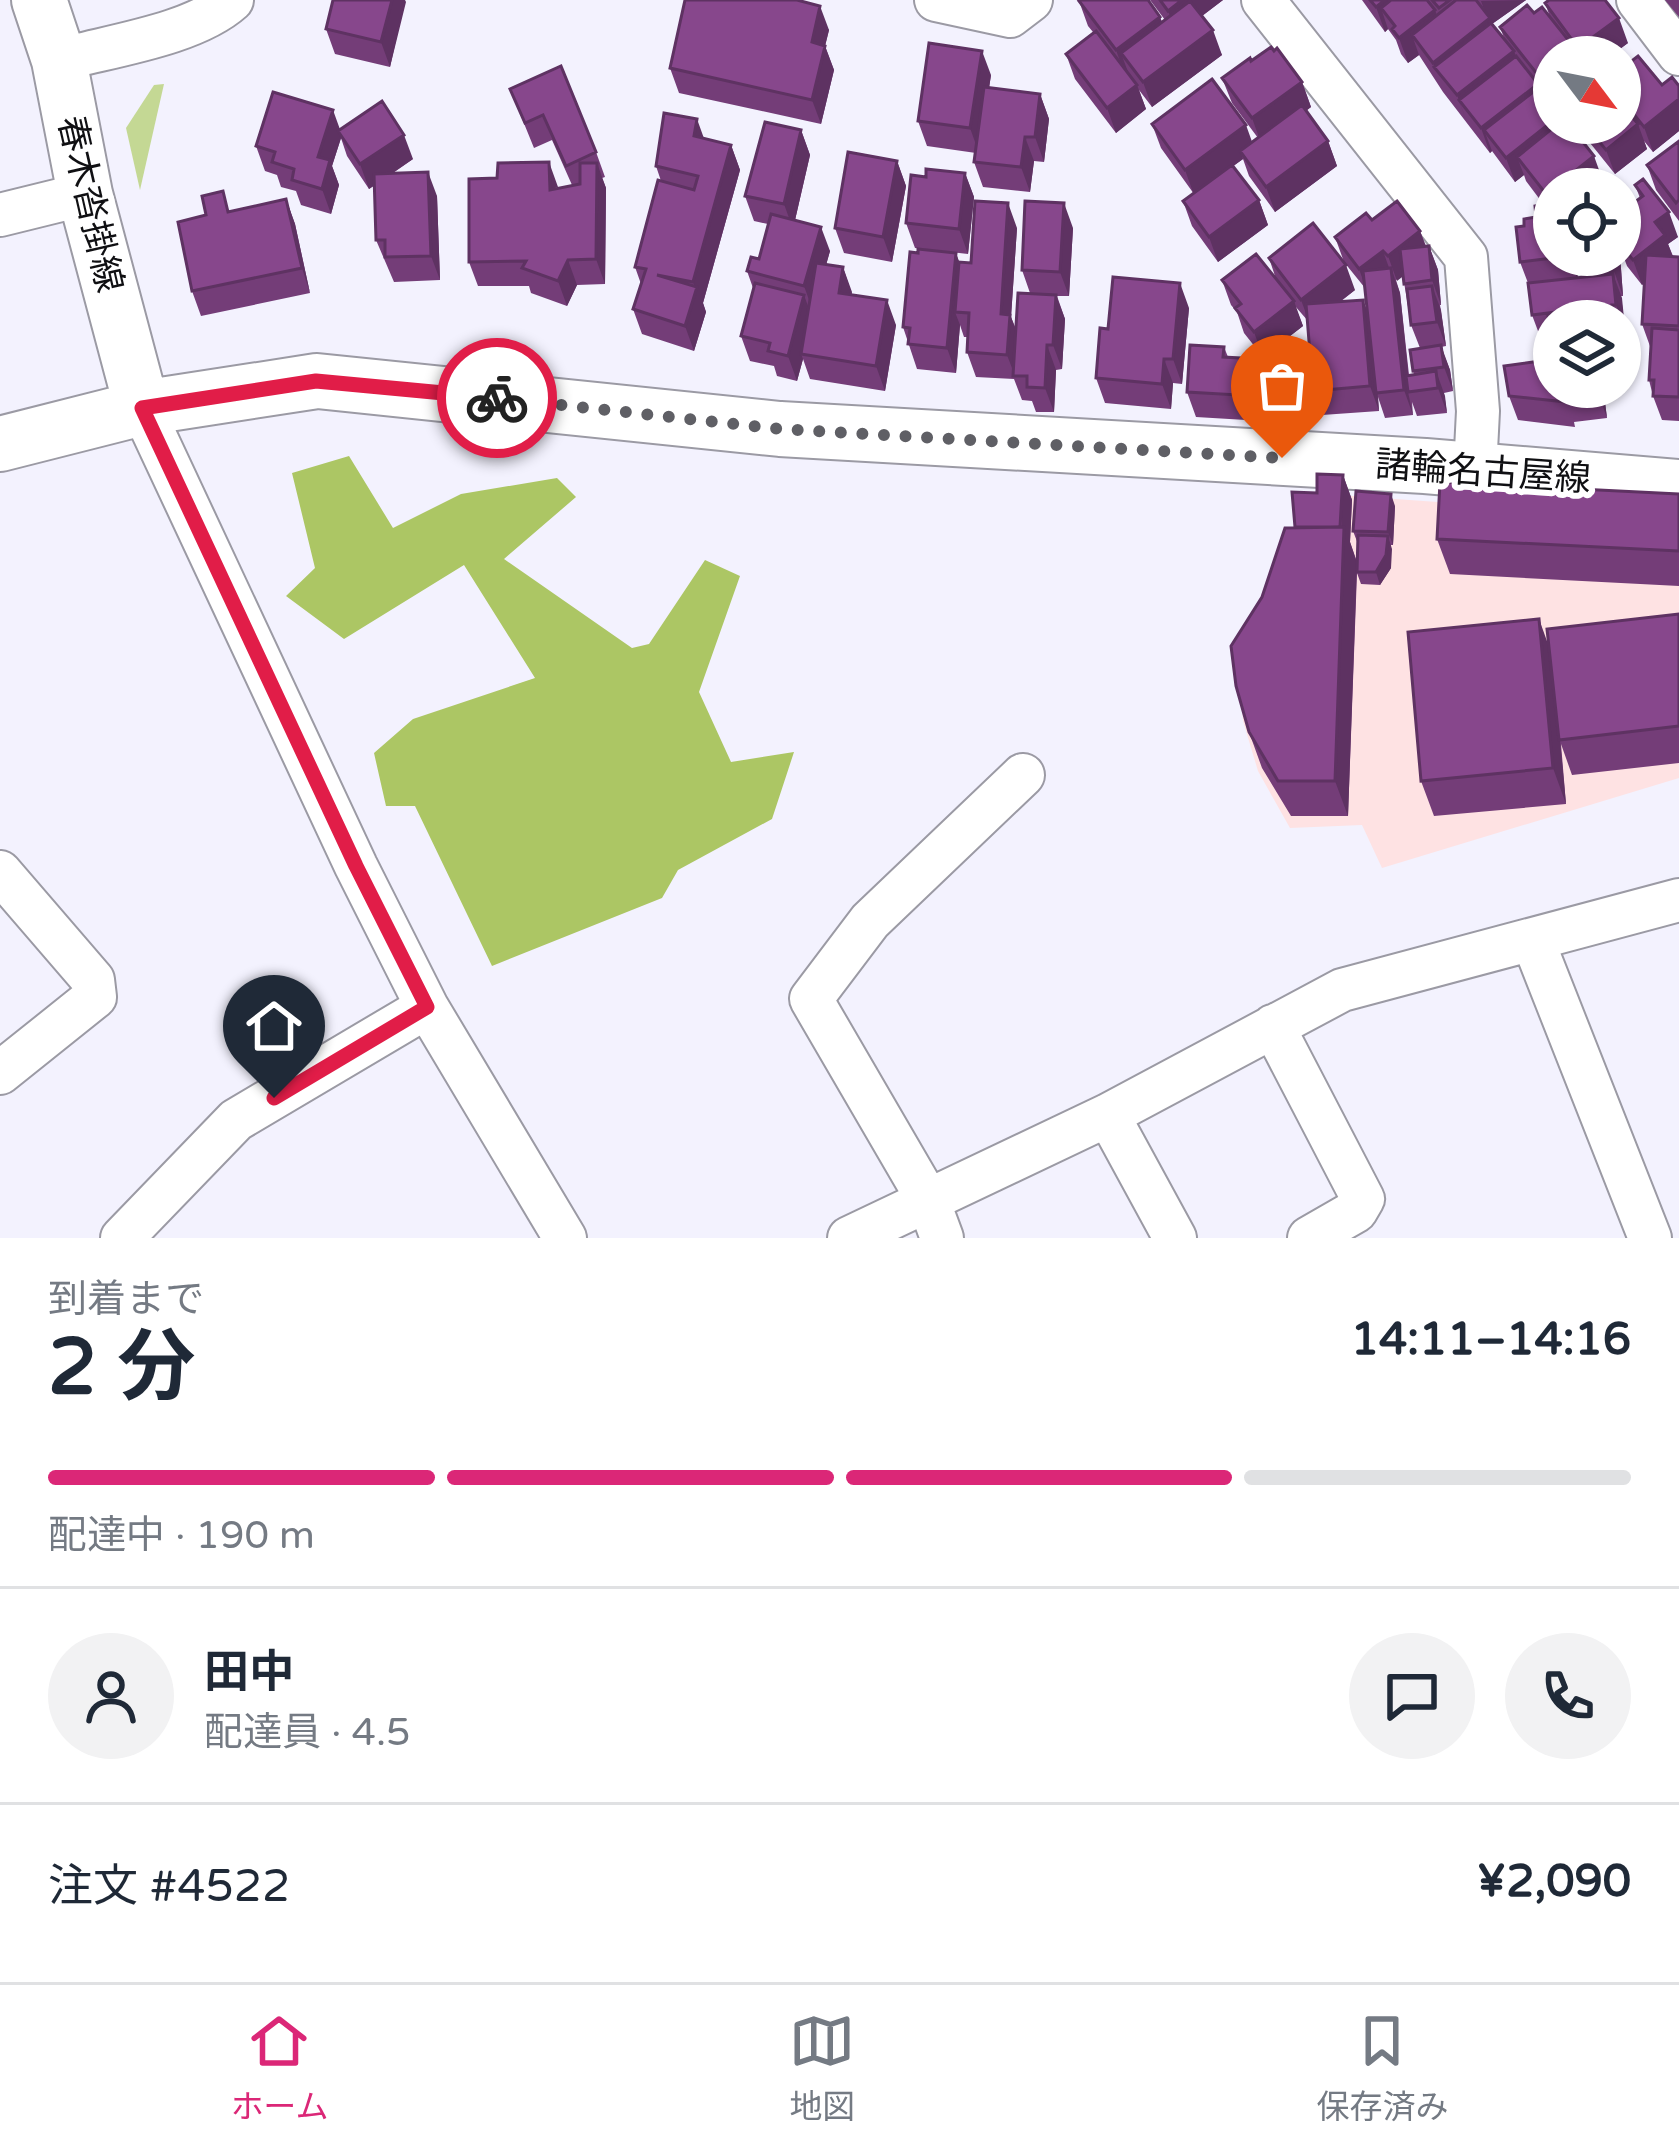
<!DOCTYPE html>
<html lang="ja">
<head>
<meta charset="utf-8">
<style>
	body { margin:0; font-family:"Varela Round","Noto Sans JP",sans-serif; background:#f2f2f3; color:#1f2937; height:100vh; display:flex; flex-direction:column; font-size:45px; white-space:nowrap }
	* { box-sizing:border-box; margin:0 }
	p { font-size:39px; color:#747a83 }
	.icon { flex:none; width:66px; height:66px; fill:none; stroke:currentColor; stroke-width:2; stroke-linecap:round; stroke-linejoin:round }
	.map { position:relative; height:1238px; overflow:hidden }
	.panel { display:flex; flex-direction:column; background:#fff; flex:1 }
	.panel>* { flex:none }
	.needle { width:78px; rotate:122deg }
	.tools { position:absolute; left:1533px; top:36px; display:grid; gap:24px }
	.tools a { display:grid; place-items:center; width:108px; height:108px; border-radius:50%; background:#fff; box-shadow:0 3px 9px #0004; font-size:60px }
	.pin { position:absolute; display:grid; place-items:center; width:102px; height:102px; color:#fff; margin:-123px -51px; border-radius:50% 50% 50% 0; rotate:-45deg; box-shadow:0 0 12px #0007 }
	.pin .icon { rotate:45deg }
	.courier { position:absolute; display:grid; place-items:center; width:120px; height:120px; margin:-60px; border:9px solid #e11d48; border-radius:50%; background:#fff; color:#222; box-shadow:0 3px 15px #0007 }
	.summary em { font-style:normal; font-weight:700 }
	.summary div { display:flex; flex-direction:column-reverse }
	.summary { display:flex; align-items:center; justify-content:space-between; height:204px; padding:0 48px }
	h1 { font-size:78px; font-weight:700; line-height:90px }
	.bar { display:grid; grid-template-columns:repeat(4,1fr); gap:18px 12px; align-content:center; height:144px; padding:0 48px }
	.bar i { height:15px; border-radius:9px; background:#e0e1e3 }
	.bar .on { background:#db2777 }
	.bar p { grid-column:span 4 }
	.line { display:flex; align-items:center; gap:30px; padding:0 48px; border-top:3px solid #e0e1e3 }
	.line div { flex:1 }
	.round { display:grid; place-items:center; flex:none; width:126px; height:126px; border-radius:63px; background:#f2f2f3 }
	.menu { display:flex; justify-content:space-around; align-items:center; height:168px; border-top:3px solid #e0e1e3; background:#fff; font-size:33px; color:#747a83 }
	.menu a { display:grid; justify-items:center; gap:6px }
	.menu .on { color:#db2777 }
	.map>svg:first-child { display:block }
	.commercial { fill:#fee2e3 }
	.green { fill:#c4d894 }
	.forest { fill:#acc664 }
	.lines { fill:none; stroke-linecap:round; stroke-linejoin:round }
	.minor-casing { stroke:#9b9aa4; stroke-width:46 }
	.major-casing { stroke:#9b9aa4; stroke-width:58 }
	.minor { stroke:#fff; stroke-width:42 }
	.major { stroke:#fff; stroke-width:54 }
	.wall { fill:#743d78; fill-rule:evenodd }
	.shaded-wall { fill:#5e3262 }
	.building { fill:#87478c; stroke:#5e3262; stroke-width:3 }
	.done { stroke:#5f5f65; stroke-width:12; stroke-dasharray:0 21.6 }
	.route { stroke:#e11d48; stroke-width:15 }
	.labels { text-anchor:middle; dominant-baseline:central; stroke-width:12; stroke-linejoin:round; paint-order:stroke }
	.street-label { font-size:36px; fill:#101013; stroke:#fff }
</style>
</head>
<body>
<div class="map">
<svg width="1679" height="1238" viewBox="0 0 1679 1238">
	<rect width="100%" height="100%" fill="#f3f2fe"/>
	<path class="commercial" d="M1296,492L1679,519V778L1382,868L1362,825L1290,828L1258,771L1243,721L1240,681L1294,558Z"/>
	<path class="green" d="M164,84L140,190L126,128L154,85Z"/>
	<path class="forest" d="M349,456L393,528L461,494L557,478L576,497L504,559L632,648L649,644L705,560L740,576L699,692L731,762L794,752L772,819L678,870L662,898L492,966L415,806H386L374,753L413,719L535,678L464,565L344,639L286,596L315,568L292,473Z"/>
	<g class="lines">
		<g class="minor-casing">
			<path id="minor" d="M936,0L1010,16L1031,0
				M1263,0L1466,257L1478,411L1475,470
				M1638,0L1679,54
				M59,60C109,46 193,35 232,0
				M0,215L85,194
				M142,408L356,866L427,1007L565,1238
				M0,872L93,980L95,997L0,1073
				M1533,941L1650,1238
				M1273,1026L1363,1199L1356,1211L1309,1238
				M1108,1115L1175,1238
				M122,1238L236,1120L427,1007
				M849,1238L1108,1115L1342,990L1679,900
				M942,1238L928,1200L811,999L870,921L1023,775"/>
		</g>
		<g class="major-casing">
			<path id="major" d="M39,0L59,60L85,194L142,408
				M0,444L142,408L317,381L780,429L1425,466L1679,487"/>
		</g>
		<use href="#minor" class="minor"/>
		<use href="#major" class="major"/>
	</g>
	<path class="wall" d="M333,0H405L390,67L335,54L326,29Z
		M1150,0H1223L1202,16L1222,55L1152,107L1139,90L1146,109L1116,133L1075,79L1066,54L1093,32L1088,26L1079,1L1160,17L1162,22L1165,20Z
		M1362,0H1526L1492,24L1504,38L1500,27L1534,13L1550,17L1545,3L1628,43L1609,57H1554V123L1603,181L1599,185L1606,184L1608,189H1554L1575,255L1578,278L1583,277L1580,255H1620L1623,296H1621L1625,329L1621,330L1626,370L1620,371V321H1554V355L1551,338L1541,339L1532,315L1528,283L1520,262L1524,226L1536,217L1544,205L1526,181L1524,175L1515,182L1492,151L1490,153L1443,92L1419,55L1408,63L1401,54L1396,40L1388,29L1385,32Z
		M1665,0H1679V17Z
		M804,2L829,30L825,46L834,70L821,124L679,93L670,68Z
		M1251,61L1302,82L1311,107L1306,111L1328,141L1337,166L1275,212L1249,176L1243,159L1233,166L1259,200L1268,225L1218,262L1192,226L1183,201L1194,194L1161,148L1152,124L1252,142L1258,138L1232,103L1222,78Z
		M1620,70L1662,85L1679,86V131L1653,152L1644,141L1647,149L1615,174L1574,123H1620Z
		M991,75L989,88L1040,94L1049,119L1044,162L1034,161L1030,192L983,187L974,162L976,153L927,146L918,121Z
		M510,89L596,152L605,177L602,178L606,188L605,284L577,285L567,306L531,293L529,286H478L469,262L572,185L552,140L534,148Z
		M340,130L413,159L393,173L437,196L440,280L394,282L376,240L375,185L369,189L347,156L341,138L332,166L339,185L331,214L301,205L296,191L281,187L277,175L265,171L256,146Z
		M801,130L810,155L795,220L830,251L826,265L843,267L852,295L896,325L885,391L810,379L803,359L797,381L777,376L774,366L750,361L741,336L753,288L747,271L759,259L768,224L754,221L745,196Z
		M705,139L731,145L740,170L703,303L706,312L694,351L642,334L633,309L641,284L635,267L661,181L656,166Z
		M1679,141V221L1656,190L1647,165Z
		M897,161L906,186L892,262L844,253L835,228Z
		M965,173L974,197L968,254L915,248L906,223L926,177Z
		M1635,185L1678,237L1668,244L1673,256L1679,257V421L1662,420L1653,396L1649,380L1651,349L1642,324L1644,283L1642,285L1627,266L1620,247V213L1640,198Z
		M286,199L295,224L310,293L201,316L192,291L231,211Z
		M1372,220L1420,231L1426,246H1429L1438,270L1441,305H1440L1446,346L1441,347L1450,370L1453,391L1444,393L1447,413L1417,416L1412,402L1413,415L1385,418L1378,397L1379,411L1322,415L1313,391L1308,321L1295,306L1303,326L1263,357L1244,333L1237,312L1231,305L1222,280L1276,279L1269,258L1355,290L1340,302L1363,300L1367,311L1365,288L1344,262L1335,237ZM1403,276L1411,325L1420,348L1413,371L1414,374L1409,375L1400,293L1396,280Z
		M1017,228L1011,317L1016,329L1030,293L1022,270L1073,228L1069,296H1057L1065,319L1062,369L1056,370L1054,412H1036L1032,401L1022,400L1014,379L976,377L967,352L968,337H964L960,325L956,373L917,369L903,327L918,253H956L959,262L971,263Z
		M1189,308L1182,384L1173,383L1171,409L1105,403L1096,378L1108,329Z
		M1224,347L1228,357L1249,383L1246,420L1196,417L1187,392Z
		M1603,387L1607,418L1574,422L1575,427L1518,420L1509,396Z
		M1343,475L1352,500L1350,542L1357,562L1358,544L1353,531L1395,506L1393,545H1391V568L1380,585L1361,584L1357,573L1348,816H1291L1262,768L1249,732L1262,597L1295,528L1317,493Z
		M1679,494V586L1450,574L1437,539Z
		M1679,614V763L1572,775L1561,744L1566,804L1434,816L1421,781L1549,646Z"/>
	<path class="shaded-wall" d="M392,0H405L406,2L390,67L381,42Z
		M1182,0H1223L1177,35L1168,11Z
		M1385,0H1426L1381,8L1388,29L1385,32L1376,7Z
		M1526,0L1492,24L1435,67L1433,63L1488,20L1481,1Z
		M820,6L829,30L825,46L834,70L821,124L812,100V42Z
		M1435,10L1444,35H1412L1419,55L1408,63L1399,38Z
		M1160,17L1169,42L1121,53L1128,72L1125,75L1116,50Z
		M1619,18L1628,43L1609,57H1581L1578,48Z
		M1213,30L1222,55L1152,107L1143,82Z
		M982,51L991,75L979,153L970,128Z
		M1514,51L1523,75L1459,100L1466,120L1457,95Z
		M1554,69V101L1550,104L1541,79Z
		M1302,82L1311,107L1261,143L1252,118Z
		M1538,84L1547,108L1484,130L1492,151L1490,153L1481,128Z
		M1137,85L1146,109L1116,133L1107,108Z
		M1040,94L1049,119L1044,162L1035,137Z
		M1679,99V131L1653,152L1644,127Z
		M333,110L342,135L338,131L341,138L332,166L339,185L331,214L322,189L318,157Z
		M697,119L706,144L694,136Z
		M1554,120V123H1566L1517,157L1524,175L1515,182L1506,158Z
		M1638,124L1647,149L1615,174L1606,150Z
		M1246,125L1255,150L1240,151L1243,159L1194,195L1185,170Z
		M801,130L810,155L793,229L784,204Z
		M404,135L413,159L369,189L360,164Z
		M1025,137L1034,161L1030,192L1021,167Z
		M1328,141L1337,166L1275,212L1266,187Z
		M731,145L740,170L703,303L706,312L694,351L685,326L696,290L693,282Z
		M1594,156L1603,181L1593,189H1554V215L1546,194Z
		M897,161L906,186L892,262L883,237Z
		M549,162L558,187L550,190Z
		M597,163L606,188L605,284L596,259Z
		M428,172L437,196L440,280L431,256Z
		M965,173L974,197L968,254L959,229Z
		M286,199L295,224L310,293L302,268Z
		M1259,200L1268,225L1218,262L1209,237Z
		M1008,203L1017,228L1011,317L1019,339L1015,376L1007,355L1001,314Z
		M1064,203L1073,228L1069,296L1060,272Z
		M1669,212L1678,237L1668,244L1674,260L1642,285L1633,260L1655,222Z
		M821,227L830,251L813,311L804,286Z
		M1420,231L1429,256L1397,281L1388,256Z
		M1429,246L1438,270L1441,305L1432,280Z
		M1383,251L1392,276L1368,294L1359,269Z
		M956,253L965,278L955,312L960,325L956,373L947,348Z
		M1569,255H1575L1578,281Z
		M1613,255H1620L1623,296L1614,271Z
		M568,260L577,285L567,306L558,281Z
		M1346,265L1355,290L1310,324L1301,300Z
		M843,267L852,292L848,317L839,293Z
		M1391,268L1400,293L1410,391L1408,392L1413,415L1404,390Z
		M1613,274L1622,298L1625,329L1616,305Z
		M1180,283L1189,308L1182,384L1173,359Z
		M1432,286L1441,310L1446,346L1437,322Z
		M804,295L813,320L801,354L803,359L797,381L788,356Z
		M1056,295L1065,319L1062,369L1053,345Z
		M887,300L896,325L885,391L876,366Z
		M1363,300L1372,324L1379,411L1370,386Z
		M1294,301L1303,326L1263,357L1254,332Z
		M1620,328L1621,330L1626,370L1620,355Z
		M1047,345L1056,370L1054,412L1045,388Z
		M1441,345L1450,370L1453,391L1444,367Z
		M1240,358L1249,383L1246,420L1238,395Z
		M1164,359L1173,383L1171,409L1162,384Z
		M1436,371L1445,396L1447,413L1438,388Z
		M1597,387H1603L1607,418L1598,393Z
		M1343,475L1352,500L1350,542L1357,563L1348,816L1335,781Z
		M1391,494L1395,506L1393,545L1388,532Z
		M1388,536L1392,549L1391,568L1380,585L1376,572Z
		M1539,619L1552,655L1566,804L1553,768Z"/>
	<path class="building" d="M333,0H392L381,42L326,29Z
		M685,0H797L820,6L812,42L825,46L812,100L670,68Z
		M1081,0H1148L1160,17L1116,50L1079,1Z
		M1160,0H1182L1168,11Z
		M1370,0H1385L1376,7Z
		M1391,0H1427L1435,10L1399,38L1392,29L1395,26L1381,8Z
		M1432,0H1450L1439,8Z
		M1456,0H1476L1490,18L1433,63L1412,35Z
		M1549,0H1605L1619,18L1578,48L1545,3Z
		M1190,1L1213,30L1143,82L1121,53Z
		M1527,5L1534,13L1542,7L1577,51L1569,57H1554V69L1541,79L1500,27Z
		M1491,23L1514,51L1457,95L1434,67Z
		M1096,31L1137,85L1107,108L1066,54Z
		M929,43L982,51L970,128L918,121Z
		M1271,47L1274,51L1277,48L1302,82L1252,118L1222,78L1250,58L1251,61Z
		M1516,56L1538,84L1481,128L1459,100Z
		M1638,56L1662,85L1672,77L1679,86V99L1644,127L1620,97V70Z
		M561,66L596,152L566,166L543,115L525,123L510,89Z
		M1212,79L1246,125L1185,170L1152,124Z
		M1541,86L1554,102V120L1506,158L1484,130Z
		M984,87L1040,94L1035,137H1025L1021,167L974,162Z
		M273,92L333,110L318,157L330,160L322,189L292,180L294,169L272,162L275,152L256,146Z
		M382,101L404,135L360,164L338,131Z
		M1620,102L1638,124L1606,150L1584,123H1620Z
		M1302,105L1328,141L1266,187L1240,151Z
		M664,113L697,119L694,136L731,145L693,282L657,275L697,287L685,326L633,309L646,269L635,267L658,180L694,190L698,176L656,166Z
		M765,122L801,130L784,204L745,196Z
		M1559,123H1568L1594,156L1546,194L1517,157Z
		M1679,141V200L1676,203L1647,165Z
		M848,152L897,161L883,237L835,228Z
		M549,162L550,190L580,184V163H597L596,259L568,260L558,281L522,268L526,261L469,262V179L497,178L498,163Z
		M1232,165L1259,200L1209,237L1183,201Z
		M926,169L965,173L959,229L906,223L911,175L926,177Z
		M428,172L431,256L385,257V240H376L374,174Z
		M1643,179L1669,212L1655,222L1665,235L1633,260L1620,244V239L1625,235L1620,228V213L1643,196L1635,185Z
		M1606,184L1607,189H1589V186Z
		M223,191L228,212L286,199L302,268L192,291L178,222L206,215L202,196Z
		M975,201L1008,203L1001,314L1010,315L1007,355L967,352L969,313L955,312L959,262L971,263Z
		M1025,201L1064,203L1060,272L1022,270Z
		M1397,201L1420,231L1388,256L1383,251L1359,269L1335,237L1366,213L1372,220Z
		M1554,203V255L1569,256L1520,262L1516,227L1524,226V219L1536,217L1535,206Z
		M771,214L821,227L804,286L747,271L751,257L759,259Z
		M1313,223L1346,265L1301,300L1269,258Z
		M1429,246L1432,280L1404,284L1400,249Z
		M918,249L956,253L947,348L908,344L910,328L903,327L910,252L918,253Z
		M1256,254L1294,301L1254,332L1235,308L1241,304L1222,280Z
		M1580,255H1613L1614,271L1582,274Z
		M1646,255L1679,257V326L1642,324Z
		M816,263L843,267L839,293L887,300L876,366L801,354Z
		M1391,268L1404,390L1376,393L1363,271Z
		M1613,274L1616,305H1612L1614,321H1554V354L1548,316L1603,306L1532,315L1528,283Z
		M1113,277L1180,283L1173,359H1164L1162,384L1096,378L1100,328L1108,329Z
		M755,283L804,295L788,356L768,351L770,343L741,336Z
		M1432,286L1437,322L1411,325L1407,289Z
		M1018,293L1056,295L1053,345H1047L1045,388L1027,387V376H1013Z
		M1363,300L1370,386L1313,391L1306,304Z
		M1652,328L1679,330V397L1653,396L1654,380H1649Z
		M1190,345L1224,347L1223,357L1240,358L1238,395L1187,392Z
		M1441,345L1444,367L1413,371L1410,350Z
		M1554,359V387H1597L1598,393L1565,397L1566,402L1509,396L1504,366Z
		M1436,371L1438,388L1408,392L1406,376Z
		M1317,474L1343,475L1340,527H1295L1292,492L1317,493Z
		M1440,482L1679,494V551L1437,539Z
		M1356,491L1391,494L1388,532L1353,531Z
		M1344,527L1335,781H1278L1249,732L1236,686L1231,646L1262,597L1285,528Z
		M1358,535L1388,536L1386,555L1376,572H1357Z
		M1679,614V726L1559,740L1547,629Z
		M1539,619L1553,768L1421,781L1408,632Z"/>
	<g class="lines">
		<path class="done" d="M497,398L780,429L1282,458"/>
		<path class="route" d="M274,1098L427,1007L356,866L142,408L316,381L497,398"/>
	</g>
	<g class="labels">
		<g class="street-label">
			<text transform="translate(90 204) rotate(77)">春木沓掛線</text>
			<text transform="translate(1483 472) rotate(4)">諸輪名古屋線</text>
		</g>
	</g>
</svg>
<div class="tools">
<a><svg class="needle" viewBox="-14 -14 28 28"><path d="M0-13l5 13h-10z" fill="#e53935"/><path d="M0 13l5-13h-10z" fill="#747a83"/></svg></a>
<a><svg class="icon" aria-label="locate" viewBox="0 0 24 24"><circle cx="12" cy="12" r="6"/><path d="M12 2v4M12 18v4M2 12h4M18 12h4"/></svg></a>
<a><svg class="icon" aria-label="layers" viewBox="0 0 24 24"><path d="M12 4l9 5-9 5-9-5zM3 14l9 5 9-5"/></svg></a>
</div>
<div class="pin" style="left:1282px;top:458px;background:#ea580c"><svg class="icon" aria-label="bag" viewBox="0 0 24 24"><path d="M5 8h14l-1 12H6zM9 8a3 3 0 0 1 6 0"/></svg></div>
<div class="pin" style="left:274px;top:1098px;background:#1f2937"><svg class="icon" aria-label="home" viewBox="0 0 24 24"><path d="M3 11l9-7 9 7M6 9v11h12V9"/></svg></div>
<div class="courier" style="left:497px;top:398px"><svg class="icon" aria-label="bike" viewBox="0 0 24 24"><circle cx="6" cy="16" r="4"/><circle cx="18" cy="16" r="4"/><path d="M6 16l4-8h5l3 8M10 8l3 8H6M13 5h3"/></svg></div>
</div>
<section class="panel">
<div class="summary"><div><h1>2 分</h1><p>到着まで</p></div><em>14:11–14:16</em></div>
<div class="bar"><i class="on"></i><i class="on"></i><i class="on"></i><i></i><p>配達中 · 190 m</p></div>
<div class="line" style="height:216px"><a class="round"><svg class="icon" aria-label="person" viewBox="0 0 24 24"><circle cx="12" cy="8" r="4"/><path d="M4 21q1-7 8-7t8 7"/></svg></a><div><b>田中</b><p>配達員 · 4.5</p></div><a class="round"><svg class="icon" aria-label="chat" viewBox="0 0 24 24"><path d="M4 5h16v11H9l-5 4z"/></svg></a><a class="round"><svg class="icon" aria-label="phone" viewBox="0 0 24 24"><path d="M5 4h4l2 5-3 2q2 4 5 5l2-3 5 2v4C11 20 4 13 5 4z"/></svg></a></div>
<div class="line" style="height:156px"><div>注文 #4522</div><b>¥2,090</b></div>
</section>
<nav class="menu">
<a class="on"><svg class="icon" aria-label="home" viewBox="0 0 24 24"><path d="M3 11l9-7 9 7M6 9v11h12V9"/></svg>ホーム</a>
<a><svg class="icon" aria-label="map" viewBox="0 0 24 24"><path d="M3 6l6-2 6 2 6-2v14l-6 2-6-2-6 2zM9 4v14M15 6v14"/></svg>地図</a>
<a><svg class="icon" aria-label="saved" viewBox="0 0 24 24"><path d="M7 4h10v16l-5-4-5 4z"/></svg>保存済み</a>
</nav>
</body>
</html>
